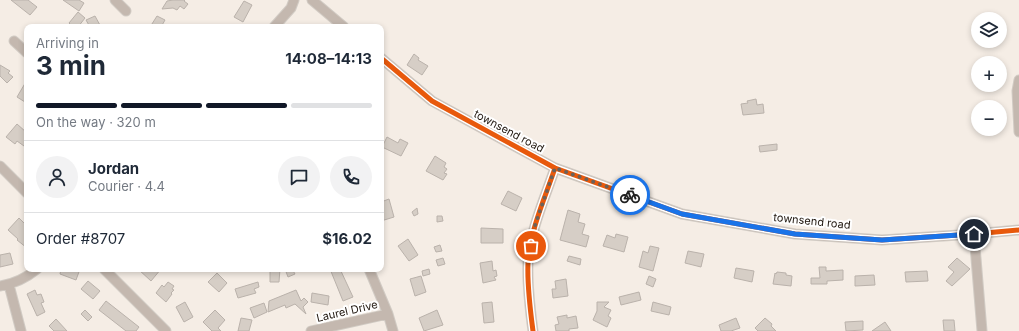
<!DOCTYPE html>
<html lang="en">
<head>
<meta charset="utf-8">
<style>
	body { margin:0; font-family:Inter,sans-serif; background:#f2f2f3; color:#1f2937; height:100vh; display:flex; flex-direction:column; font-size:15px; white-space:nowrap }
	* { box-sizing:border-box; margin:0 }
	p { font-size:13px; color:#747a83 }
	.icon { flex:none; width:22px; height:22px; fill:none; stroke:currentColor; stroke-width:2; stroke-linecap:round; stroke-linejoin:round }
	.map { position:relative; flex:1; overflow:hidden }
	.sheet { position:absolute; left:24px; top:24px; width:360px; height:248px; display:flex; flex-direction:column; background:#fff; border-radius:8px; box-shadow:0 2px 6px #0003 }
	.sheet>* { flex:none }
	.fabs { position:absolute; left:971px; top:12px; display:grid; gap:8px }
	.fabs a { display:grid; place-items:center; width:36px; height:36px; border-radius:50%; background:#fff; box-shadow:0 2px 6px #0003; font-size:20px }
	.pin { position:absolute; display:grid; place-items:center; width:34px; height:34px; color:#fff; margin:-17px; border:2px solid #fff; border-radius:50%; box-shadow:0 1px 4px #0007 }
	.courier { position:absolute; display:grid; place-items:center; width:40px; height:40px; margin:-20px; border:3px solid #1a73e8; border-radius:50%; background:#fff; color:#222; box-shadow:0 1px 5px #0007 }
	.overview em { font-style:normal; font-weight:700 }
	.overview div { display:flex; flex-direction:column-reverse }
	.overview { display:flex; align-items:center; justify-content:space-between; height:68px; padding:0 12px }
	h1 { font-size:26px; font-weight:700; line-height:30px }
	.bar { display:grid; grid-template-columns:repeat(4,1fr); gap:6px 4px; align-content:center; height:48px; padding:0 12px }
	.bar i { height:5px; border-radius:3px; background:#e0e1e3 }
	.bar .selected { background:#111827 }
	.bar p { grid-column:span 4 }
	.line { display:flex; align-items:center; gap:10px; padding:0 12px; border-top:1px solid #e0e1e3 }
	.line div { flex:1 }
	.round { display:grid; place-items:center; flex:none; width:42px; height:42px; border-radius:21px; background:#f2f2f3 }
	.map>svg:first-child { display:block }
	.building { fill:#d6cec6; stroke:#bab2ab }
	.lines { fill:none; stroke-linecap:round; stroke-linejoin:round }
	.minor-casing { stroke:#d1cbc4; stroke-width:11 }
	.minor { stroke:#c4b8af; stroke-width:9 }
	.cycleway-casing { stroke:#fff; stroke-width:8 }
	.cycleway { stroke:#e8590c; stroke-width:5 }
	.done { stroke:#6b625a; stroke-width:4; stroke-dasharray:0 7.2 }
	.route { stroke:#1a73e8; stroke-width:5 }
	.labels { text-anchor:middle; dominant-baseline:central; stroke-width:4; stroke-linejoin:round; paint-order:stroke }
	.street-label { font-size:11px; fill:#20170f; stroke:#fff }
</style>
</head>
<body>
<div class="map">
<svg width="1019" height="331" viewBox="0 0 1019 331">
	<rect width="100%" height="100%" fill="#f5ede5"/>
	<path class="building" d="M11,0H28L37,7L30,15Z
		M63,0H79L84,3L79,11Z
		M173,0H185L184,1L188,4L184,9L180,6L177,10L173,8L162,9L167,1Z
		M244,1L252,5L243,22L234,17Z
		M78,12L85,18L78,27H73L69,23Z
		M95,16L101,27H90L86,20Z
		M157,16L165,20L161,27H150Z
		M414,54L419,58L418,60L428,66L422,75L407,65Z
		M0,65L10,71L8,73L13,77L7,83L0,76Z
		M27,80V98L25,102L17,97Z
		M756,99L757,105L763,104L764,113L743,115L741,104L748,103L747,101Z
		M17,124L26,132L24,134L27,137V142L24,146L17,141L15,144L6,137Z
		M387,137L398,143L400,139L408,143L401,156L382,147Z
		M777,144V150L760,152L759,146Z
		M435,156L446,163L444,167L447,169L444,173L447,174L443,180L426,171Z
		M508,191L522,198L516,211L501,204Z
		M389,199L394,217L381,221V202Z
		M417,208L418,214L414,216L412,212Z
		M568,210L580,214L578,222L585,224L582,234L589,236L586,247L560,240Z
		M437,216H442L443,221L437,222Z
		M19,218L27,226V248L17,240L18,239L8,230Z
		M481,228L503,229V243H481Z
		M616,234L628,237L624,252L603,246L607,235L615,238Z
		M408,239L418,255L409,261L398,246Z
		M440,245L442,251L436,252L434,247Z
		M650,246L659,248L653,271L639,267L643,251L648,253Z
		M688,251L704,254L701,267L685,263Z
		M10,253L13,264L0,267V255Z
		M569,256L581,259L580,265L567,261Z
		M443,258L445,264L438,266L436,260Z
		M957,258L970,269L952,286L946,281L954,272L948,267Z
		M492,261L493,271L496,270L497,276L494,277L496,280L483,283L480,263Z
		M819,267H826V271L843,270V280L827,281V284H811V278H820Z
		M736,268L754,271L752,282L734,278Z
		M61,269H80L76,280L60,274Z
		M138,269H161L151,281Z
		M270,269H280L279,282H270Z
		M285,269H292L295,274L288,277Z
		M330,269H340L353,297L343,301Z
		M429,269L430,274L423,276L422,271Z
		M927,271L928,281L906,282L905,272Z
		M777,272L786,273V275L792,276L791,286L773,284L775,273L776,274Z
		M217,273L227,283L219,292L208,282Z
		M874,275L875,285L855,286V276Z
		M421,276L426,292L415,296L410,279Z
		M649,276L656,279L653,287L646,284Z
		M566,279L568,296L553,298L552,289H556L555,281Z
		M88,281L100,291L93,299L81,289Z
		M168,282L174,286L172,289L174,290L171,293L172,294L166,302L156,293L162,285L164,287Z
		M258,282L259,287L254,289L256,293L238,298L235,289Z
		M35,290L37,295L41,294L44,302L41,303L45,312L37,316L27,294Z
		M296,290L301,301L304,298L308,302L303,307L306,314L295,304L286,308L285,305L268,312L269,301Z
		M639,292L641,300L621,305L619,297Z
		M312,293L329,296L328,305L311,302Z
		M106,301L139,327L136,331H126L99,310Z
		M185,302L193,317L184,322L176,307Z
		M492,302L494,322L484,323L482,303Z
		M597,302H609L604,307L611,310L608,316L611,318L607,327L593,320L597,311Z
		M653,302L671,307L669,315L651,311Z
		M264,303L267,312L254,318L250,308Z
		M85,310L92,317L88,321L81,314Z
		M215,310L225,320L218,328L221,331H212L203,322Z
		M437,310L443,325L424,331L419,318Z
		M567,315V318L576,316L578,328L569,329V331H556L555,325L559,324L557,317Z
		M241,318L252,320L249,331H238Z
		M736,318L740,328L731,331H721L719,325Z
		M765,318L772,324L771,326L776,331H758L755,328Z
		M56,319L67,331H54L49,326Z
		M943,320H954L955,331H944Z
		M863,321V330L846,331L845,322Z
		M885,322L891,331H872Z"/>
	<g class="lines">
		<g class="minor-casing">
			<path id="minor" d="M115,0L126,11
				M312,0L344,27
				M274,27L291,8L294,0
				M14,41L27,53
				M381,58L432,101L555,168L682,214L795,234L882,240L974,234L1019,230
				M1019,80L1017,91L1019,132
				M0,166L27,193
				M974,234L982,331
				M104,269L166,331
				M369,269L388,314L393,331
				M9,285L21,331
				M0,286C14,284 26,278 37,269
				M311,331L388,314
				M533,331C530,308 527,286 528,263C530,230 545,198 555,168"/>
		</g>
		<use href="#minor" class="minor"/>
		<g class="cycleway-casing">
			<path id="cycleway" d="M381,58L432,101L555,168L682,214L795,234L882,240L974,234L1019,230
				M533,331C530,308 527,286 528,263C530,230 545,198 555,168"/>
		</g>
		<use href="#cycleway" class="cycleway"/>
	</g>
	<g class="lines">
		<path class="done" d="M531,246L533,231L555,168L630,195"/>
		<path class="route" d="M630,195L682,214L795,234L882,240L974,234"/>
	</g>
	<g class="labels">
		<g class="street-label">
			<text transform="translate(509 131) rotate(28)">townsend road</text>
			<text transform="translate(812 221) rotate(6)">townsend road</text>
			<text transform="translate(347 311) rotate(-13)">Laurel Drive</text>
		</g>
	</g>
</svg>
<div class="fabs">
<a><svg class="icon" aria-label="layers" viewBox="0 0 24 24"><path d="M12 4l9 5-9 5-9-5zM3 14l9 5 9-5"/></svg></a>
<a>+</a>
<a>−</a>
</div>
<div class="pin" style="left:531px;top:246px;background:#ea580c"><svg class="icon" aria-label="bag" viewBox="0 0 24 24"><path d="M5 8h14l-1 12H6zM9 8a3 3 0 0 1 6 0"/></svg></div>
<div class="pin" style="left:974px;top:234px;background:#1f2937"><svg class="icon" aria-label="home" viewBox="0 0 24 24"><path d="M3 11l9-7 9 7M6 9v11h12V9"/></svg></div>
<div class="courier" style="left:630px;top:195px"><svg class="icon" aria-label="bike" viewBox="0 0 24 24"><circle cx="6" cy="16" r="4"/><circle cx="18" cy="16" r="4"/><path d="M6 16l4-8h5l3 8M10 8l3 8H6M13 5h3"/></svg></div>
<section class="sheet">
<div class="overview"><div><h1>3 min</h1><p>Arriving in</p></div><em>14:08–14:13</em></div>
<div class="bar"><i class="selected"></i><i class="selected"></i><i class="selected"></i><i></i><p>On the way · 320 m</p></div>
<div class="line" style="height:72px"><a class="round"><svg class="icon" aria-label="person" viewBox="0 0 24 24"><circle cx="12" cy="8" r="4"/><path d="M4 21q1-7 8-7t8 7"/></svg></a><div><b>Jordan</b><p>Courier · 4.4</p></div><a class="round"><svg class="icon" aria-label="chat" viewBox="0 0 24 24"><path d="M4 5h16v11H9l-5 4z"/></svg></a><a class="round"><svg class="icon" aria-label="phone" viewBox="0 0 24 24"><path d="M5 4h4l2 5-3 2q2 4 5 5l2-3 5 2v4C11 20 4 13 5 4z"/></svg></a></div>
<div class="line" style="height:52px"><div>Order #8707</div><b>$16.02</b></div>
</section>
</div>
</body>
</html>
